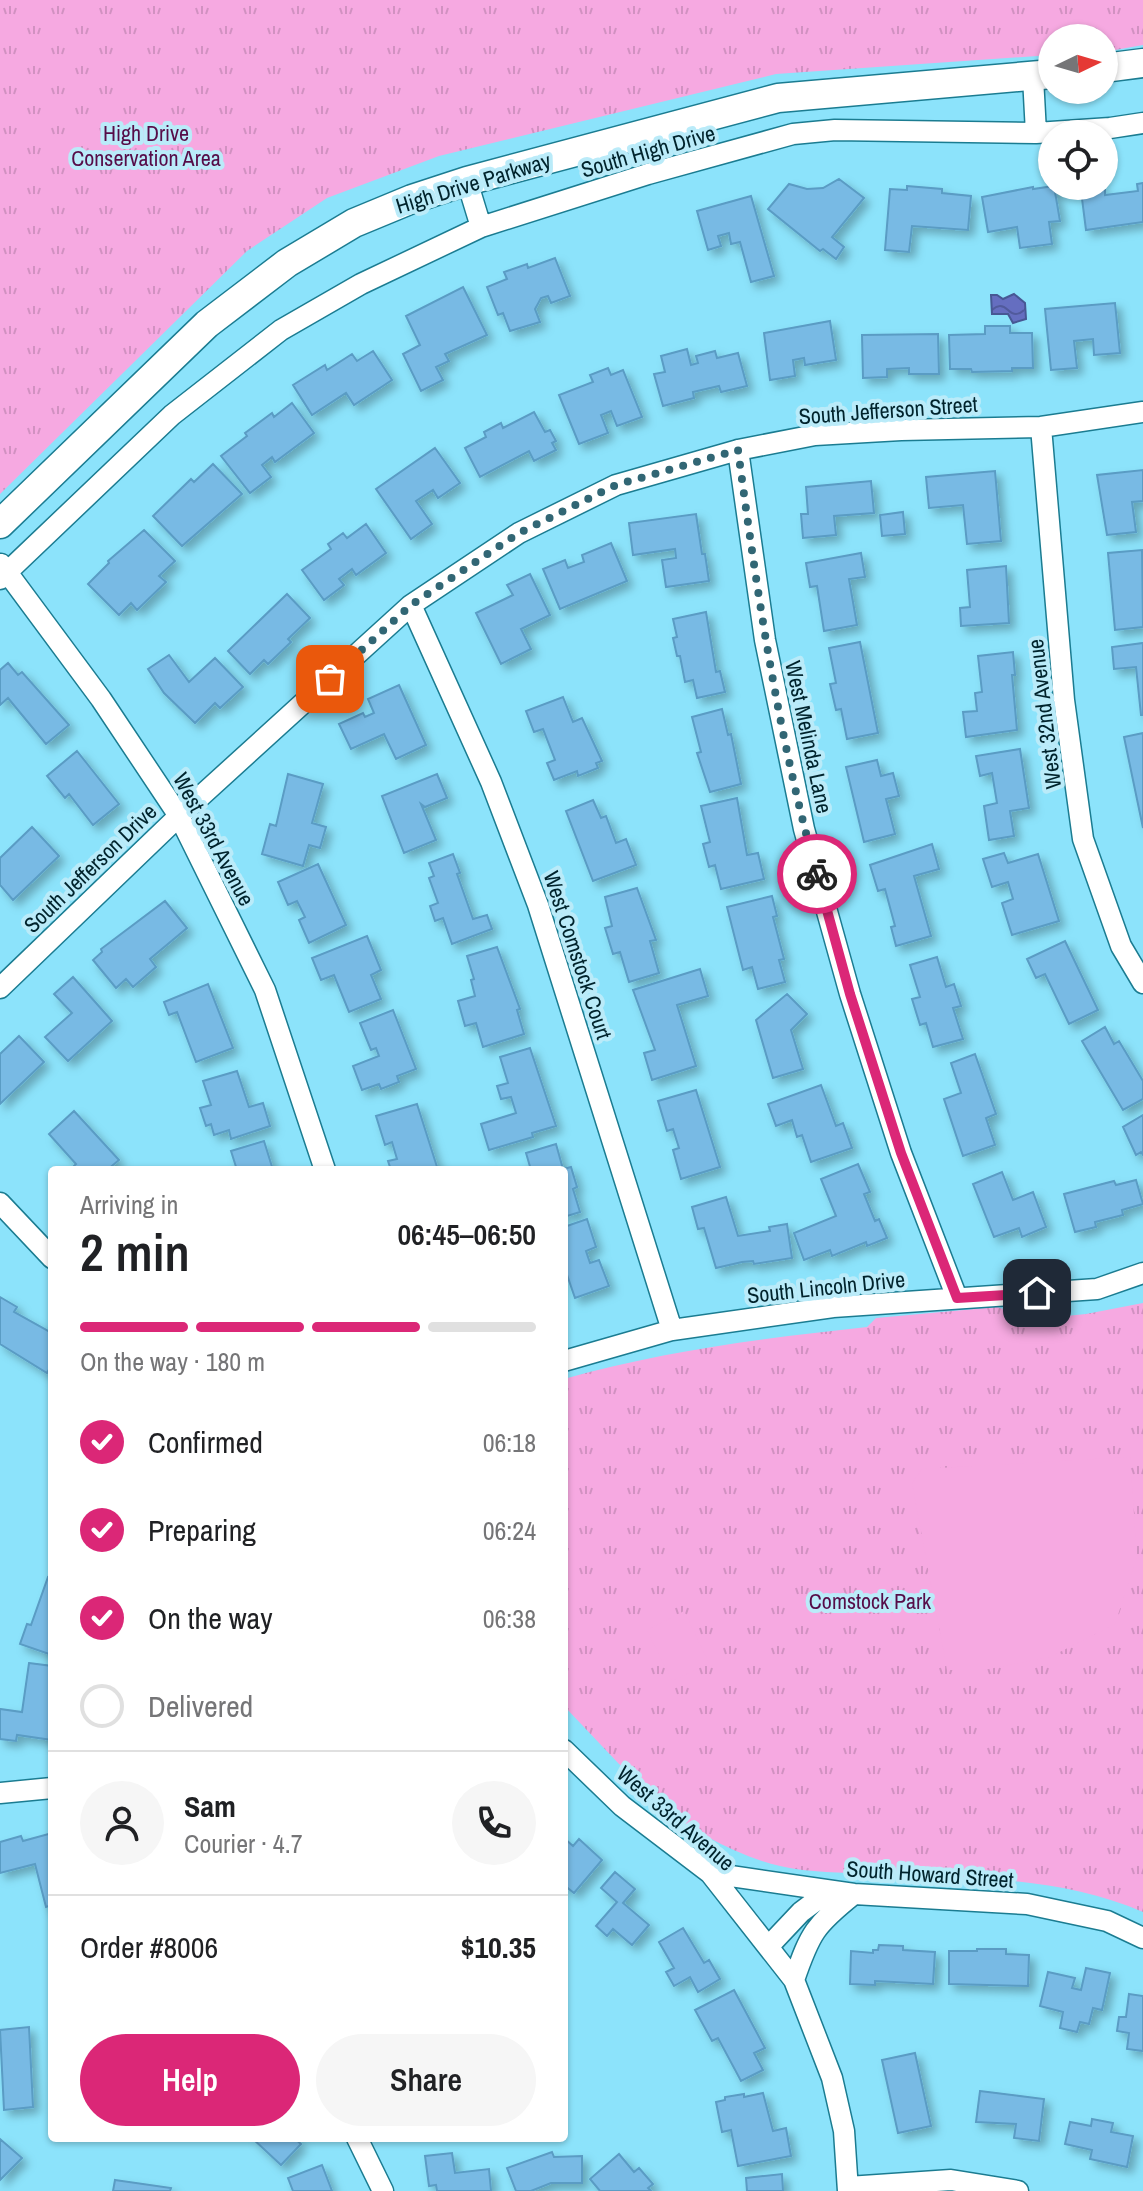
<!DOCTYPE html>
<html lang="en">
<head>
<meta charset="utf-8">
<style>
	body { margin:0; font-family:"Archivo Narrow",sans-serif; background:#f6f6f6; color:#202124; height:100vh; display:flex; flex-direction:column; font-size:30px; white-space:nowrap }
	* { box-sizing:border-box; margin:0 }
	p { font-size:26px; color:#757577 }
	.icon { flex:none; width:44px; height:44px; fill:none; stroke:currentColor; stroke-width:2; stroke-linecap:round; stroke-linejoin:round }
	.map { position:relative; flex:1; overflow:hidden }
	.panel { position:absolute; left:48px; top:1166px; width:520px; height:976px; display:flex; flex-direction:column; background:#fff; border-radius:8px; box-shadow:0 2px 6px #0004 }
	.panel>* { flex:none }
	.needle { width:52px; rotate:85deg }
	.controls { position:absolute; left:1038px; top:24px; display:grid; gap:16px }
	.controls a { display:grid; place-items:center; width:80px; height:80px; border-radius:50%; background:#fff; box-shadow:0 2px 6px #0004; font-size:40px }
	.pin { position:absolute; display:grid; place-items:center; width:68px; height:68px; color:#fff; margin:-34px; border-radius:16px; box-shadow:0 4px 12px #0006 }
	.courier { position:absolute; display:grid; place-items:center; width:80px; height:80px; margin:-40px; border:6px solid #db2777; border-radius:50%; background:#fff; color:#222; box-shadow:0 2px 10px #0007 }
	.summary em { font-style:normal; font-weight:600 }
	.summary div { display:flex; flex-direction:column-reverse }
	.summary { display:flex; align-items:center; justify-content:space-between; height:136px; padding:0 32px }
	h1 { font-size:52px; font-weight:600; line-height:60px }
	.bar { display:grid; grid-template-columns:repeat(4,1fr); gap:12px 8px; align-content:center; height:96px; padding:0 32px }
	.bar i { height:10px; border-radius:6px; background:#e0e0e0 }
	.bar .current { background:#db2777 }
	.bar p { grid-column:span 4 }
	.line { display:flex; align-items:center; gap:20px; padding:0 32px; border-top:2px solid #e0e0e0 }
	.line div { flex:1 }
	.round { display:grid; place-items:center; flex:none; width:84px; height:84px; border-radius:42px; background:#f6f6f6 }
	ol { padding:0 32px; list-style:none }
	li { display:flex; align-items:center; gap:24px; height:88px }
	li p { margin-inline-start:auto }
	li .icon { padding:8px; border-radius:50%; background:#db2777; color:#fff; stroke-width:4 }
	li:last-child { color:#757577 }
	li i { width:44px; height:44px; border:4px solid #e0e0e0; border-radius:50% }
	.action { display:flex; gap:16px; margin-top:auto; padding:16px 32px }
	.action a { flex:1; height:92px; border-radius:48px; background:#db2777; color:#fff; font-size:32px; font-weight:600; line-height:92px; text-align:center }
	.action a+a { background:#f6f6f6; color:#202124 }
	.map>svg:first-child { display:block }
	.park { fill:url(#park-tufts) }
	.pitch { fill:#f6a9e1 }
	.water { fill:url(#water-waves); stroke:#475894; stroke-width:2 }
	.building { fill:#78bae4; stroke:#5a9cc4; stroke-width:2; filter:url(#shadow) }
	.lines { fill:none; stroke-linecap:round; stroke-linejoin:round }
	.street-casing { stroke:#1b7c91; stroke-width:23 }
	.secondary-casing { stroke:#1b7c91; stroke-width:31 }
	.street { stroke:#fff; stroke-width:20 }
	.secondary { stroke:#fff; stroke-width:28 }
	.done { stroke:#316674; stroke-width:8; stroke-dasharray:0 14.4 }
	.route { stroke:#db2777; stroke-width:10 }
	.labels { text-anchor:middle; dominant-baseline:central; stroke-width:8; stroke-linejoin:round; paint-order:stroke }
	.park-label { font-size:22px; fill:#560c48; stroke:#baebf9 }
	.street-label { font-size:22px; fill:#00232c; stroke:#baebf9 }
</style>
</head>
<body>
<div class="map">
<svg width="1143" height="2191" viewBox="0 0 1143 2191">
	<defs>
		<pattern id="park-tufts" width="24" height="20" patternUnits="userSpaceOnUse" patternTransform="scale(2)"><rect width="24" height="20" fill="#f6a9e1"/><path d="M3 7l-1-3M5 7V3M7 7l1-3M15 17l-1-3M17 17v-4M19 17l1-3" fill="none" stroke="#d191c1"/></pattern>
		<pattern id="water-waves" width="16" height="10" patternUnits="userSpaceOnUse" patternTransform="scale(2)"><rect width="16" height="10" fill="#656ec0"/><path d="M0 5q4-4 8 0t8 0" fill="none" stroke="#515a9c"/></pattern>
		<filter id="shadow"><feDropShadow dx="5.5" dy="5.5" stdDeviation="4" flood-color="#0004"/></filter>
	</defs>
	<rect width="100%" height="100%" fill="#8ce3fb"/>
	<path class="park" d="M0,0H1143V45L1104,52V38H1052V55L776,74L439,156L327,198L247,251L0,494Z
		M1143,1303V1912C1058,1875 963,1878 872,1874C842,1872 809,1873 780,1866C733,1855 694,1830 654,1804L652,1794L619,1764L564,1706V1379C663,1351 765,1338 867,1327L876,1318L997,1307L1003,1309L1015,1321L1086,1314Z"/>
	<path class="pitch" d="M1130,1457L1137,1557L1115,1624L1050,1657L984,1670H947L912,1483L922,1469Z
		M684,1611L709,1663L672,1681L647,1630Z"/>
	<path class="water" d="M1014,294L1025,303L1026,319L1013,323L1008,314H992L991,295H997L1003,299Z"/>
	<path class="building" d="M839,179L864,198L832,237L844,247L836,259L823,249L820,251L768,209L789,184L807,189L823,188Z
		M1143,183V222L1086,230L1081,191L1105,189V195L1138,191L1137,184Z
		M907,186L942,189V193L971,196L968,230L912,226L909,252L885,250L890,189L907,190Z
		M1054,186L1060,221L1049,222L1052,244L1020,248L1017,227L988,232L982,197L1033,187V189Z
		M751,196L774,276L751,282L740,242L731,244L729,233L718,236L721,246L708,250L697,211Z
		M555,258L570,296L551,303L548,296L541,298L535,309L540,322L510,331L503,313L498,315L487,287L507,279L504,272L527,264L528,268Z
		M463,287L487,335L445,354L449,361L436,367L443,380L421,391L403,354L420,345L406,316Z
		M1115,303L1120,353L1094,355L1093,339L1074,341L1077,368L1051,370L1045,309Z
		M830,321L836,360L805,365L804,358L793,360L795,376L770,380L764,333Z
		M985,326H1010V333H1032L1033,368H1012V371L972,372L971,369H950L949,335L985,334Z
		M938,334L939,374H909V368L887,369V377L863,378L862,335Z
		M687,349L691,365L698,363L696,356L715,351L717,358L738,353L747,386L721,392L719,386L693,392L694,398L663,406L654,374L665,372L661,356Z
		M373,351L392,380L354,405L346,393L312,415L293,385L325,365L327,370L352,354L357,361Z
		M608,368L611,375L623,370L642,417L617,426L611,411L601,415L608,433L579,444L559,395L593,382L590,375Z
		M292,403L314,433L275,462L272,457L262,465L271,477L250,493L221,456L247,436L245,433L272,413L274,417Z
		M534,412L545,432L550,430L556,441L552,443L556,450L534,461L529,451L480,477L465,448L486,437L484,432L501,423L503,428Z
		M435,448L460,483L438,498L433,490L416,501L432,524L411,539L376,489Z
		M213,464L242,494L182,546L153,516L191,479L194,482Z
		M1143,470V501L1132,502L1136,532L1107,535L1097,475Z
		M995,471L1001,541L967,544L963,505L929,508L926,477Z
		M871,481L874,513L834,516L836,535L803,538L801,514H808L806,487Z
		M903,512L905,534L882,536L880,515Z
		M696,514L702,554H705L709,581L666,587L662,560L676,558L675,549L633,555L629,523Z
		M366,524L386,553L356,575L352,569L339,579L344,585L324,600L302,570L331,549L328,544L343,533L347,538Z
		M144,530L175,561L159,576L166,582L137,610L131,603L119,615L88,584L109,563L108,561Z
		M611,543L627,581L560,609L543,569L565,560L568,568L584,562L582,555Z
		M1142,550L1143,627L1115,630L1108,553Z
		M861,553L865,577L849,579L857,625L824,631L817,586L810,587L806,563Z
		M1006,566L1009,623L961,626L960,608L970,607L967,570Z
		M530,574L550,615L521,629L531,649L501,664L476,613L513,595L507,585Z
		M287,594L310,618L288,639L291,642L268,664L264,660L250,674L228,651Z
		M706,612L716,672L720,671L725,692L697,698L693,680L685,682L680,656H677L673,638L677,637L673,619Z
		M860,642L878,733L847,739L841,709L836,710L830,684L836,683L829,648Z
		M1143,643V715H1141L1136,667L1114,669L1112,647Z
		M1013,652L1015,675H1012L1017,730L966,737L963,712L977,711L975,693L982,692L978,656Z
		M169,655L189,682L215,658L243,687L220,708L215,703L195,723L164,693L148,669Z
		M8,663L18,675L22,672L69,725L46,744L8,698L0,705V670Z
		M399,685L426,745L396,759L384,734L351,749L339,724L363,713L365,717L374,713L368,699Z
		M563,697L573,722L582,718L602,761L596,763L598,768L578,776L577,771L554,780L547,763L555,760L543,729L534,732L526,711Z
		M722,709L728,735L731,734L741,784L710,792L697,753L701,752L692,717Z
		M1143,733V828L1124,737Z
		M1020,749L1029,808L1010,811L1014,836L989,840L984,806L997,803L992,773L980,776L976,756Z
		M77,751L119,804L93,825L69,794L65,798L47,776Z
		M877,760L881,776L893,773L899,796L886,799L895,834L864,842L846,767Z
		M288,774L323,784L312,823L326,827L320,848L309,845L303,866L262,854L270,824L276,826Z
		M437,774L447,798L425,807L421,804L436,840L404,853L382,796Z
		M737,798L747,855L758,853L764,879L721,889L715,865L709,867L703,844L710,842L701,806Z
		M593,800L601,818L606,816L616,843L626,839L636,865L593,881L566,811Z
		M32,827L59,856L13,900L0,885V858Z
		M932,844L939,869L914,876L931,936L896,946L891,927L895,926L885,889L878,891L870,865Z
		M1004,853L1008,863L1038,854L1059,921L1012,935L1002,903L1013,899L1008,882L992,887L983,859Z
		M453,854L460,873L457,874L473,919L487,915L492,929L452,944L443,918L435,921L430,906L438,903L429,878L434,876L429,863Z
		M318,864L346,925L309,943L299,920L305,917L297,901L288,905L278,882Z
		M637,888L656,940L650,941L659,973L629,982L620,952L613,954L605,928L612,926L605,897Z
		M772,896L777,916L773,917L784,959L779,960L785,982L758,989L752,967L743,970L727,907Z
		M165,901L187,928L150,959L156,967L133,987L126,979L116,988L93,960L102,952L101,949Z
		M367,936L381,970L371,975L381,999L349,1012L334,975L321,980L312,958Z
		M1065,941L1098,1010L1069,1024L1045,974L1036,978L1027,959Z
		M497,947L520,1009L517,1010L524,1034L483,1047L476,1023L465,1026L458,1001L475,996L471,980L474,979L467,956Z
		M937,957L946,987L954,984L961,1006L953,1008L963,1039L933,1047L926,1023L920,1025L912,999L920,997L910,965Z
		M700,969L708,996L677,1005L696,1066L652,1080L644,1053L655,1050L633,990Z
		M73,977L112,1021L68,1061L45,1037L72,1013L54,994Z
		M208,984L233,1048L196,1062L177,1012L169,1015L164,1002Z
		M787,994L807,1014L791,1030L803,1069L773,1078L756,1020Z
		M393,1010L416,1069L397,1076L399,1082L381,1089L379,1084L362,1090L353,1066L379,1056L376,1048L371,1050L360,1023Z
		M1105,1027L1114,1044L1119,1041L1143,1081V1099L1123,1110L1082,1041Z
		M19,1036L44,1062L0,1104V1054Z
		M530,1048L556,1126L532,1133L533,1137L489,1150L481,1124L516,1113L511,1097L501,1099L497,1086L508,1083L500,1057Z
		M975,1054L996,1114L986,1118L995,1145L963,1156L944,1099L961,1093L951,1063Z
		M237,1071L249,1107L263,1103L270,1126L231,1139L229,1130L214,1135L211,1124L206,1126L200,1108L211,1105L203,1081Z
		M821,1085L836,1126L843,1123L852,1148L811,1162L802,1135L797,1137L792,1120L776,1126L768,1104Z
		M696,1090L720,1167L681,1179L673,1150L679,1148L673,1129L667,1131L658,1101Z
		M417,1104L438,1170H391L388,1161L397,1159L392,1142L385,1145L376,1116Z
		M74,1111L119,1160L107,1170H70L76,1164L49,1134Z
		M1143,1115V1155L1141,1152L1136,1155L1123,1127Z
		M264,1141L273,1170H237L231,1151Z
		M556,1144L563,1169L571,1167L577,1187L573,1189L580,1212L564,1217V1170H531L526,1153Z
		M858,1164L870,1192L864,1194L875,1221L879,1219L887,1238L867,1246L866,1242L832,1256L830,1250L804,1260L794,1233L836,1216L821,1179Z
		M1002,1172L1013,1200L1033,1192L1046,1227L1022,1237L1019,1228L994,1237L973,1184Z
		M1136,1180L1143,1204L1122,1210L1123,1215L1095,1222L1096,1227L1075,1232L1064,1194L1114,1181L1116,1185Z
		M726,1197L738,1236L770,1231L769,1227L787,1224L792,1258L754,1264L753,1261L742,1262L716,1268L704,1228L698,1229L692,1207Z
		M587,1219L596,1247L586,1251L590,1263L599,1260L609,1286L575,1298L564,1266V1227Z
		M0,1297L17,1307L14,1312L52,1333V1364L47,1373L0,1344Z
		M48,1577L52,1578V1655L20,1644L27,1624L31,1625Z
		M29,1663L52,1666V1740L17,1735L16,1741L0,1739V1709L22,1712Z
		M52,1833V1905L46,1907L35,1864L0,1873V1842L21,1836L23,1841Z
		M564,1838L573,1846L579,1839L602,1860L574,1893L564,1885Z
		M615,1872L635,1889L623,1903L649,1925L632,1945L613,1929L607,1936L596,1926L617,1902L601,1888Z
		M683,1928L704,1963L709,1960L720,1979L698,1992L690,1977L674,1986L666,1972L674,1968L659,1942Z
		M879,1945L903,1946V1950L935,1952L933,1984L875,1981V1985L850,1984L851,1951L873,1953V1950H878Z
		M977,1949H1006V1954L1029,1955L1028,1986L949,1984V1951H977Z
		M1086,1968L1110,1973L1102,2010L1093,2008L1089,2024L1080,2022L1077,2032L1060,2028L1063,2012L1040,2006L1048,1972L1075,1978L1072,1988L1081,1990Z
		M734,1990L765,2048L754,2053L763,2070L741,2081L718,2038L712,2041L695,2010Z
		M1129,1994L1143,1996V2051L1127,2049L1129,2033L1117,2031L1119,2017H1126Z
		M29,2027L33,2107L4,2110L0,2030Z
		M915,2053L931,2126L898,2133L882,2060Z
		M980,2091L1044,2099L1039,2141L1014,2138L1016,2124L976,2122Z
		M763,2093L773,2131L786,2128L791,2156L738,2166L731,2130L722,2132L716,2102L725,2100V2097L744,2094V2097Z
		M1092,2119L1113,2123L1111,2132L1133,2136L1127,2167L1090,2159L1092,2150L1065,2144L1070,2122L1091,2126Z
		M252,2138H294L301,2144L281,2165Z
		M0,2139L22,2158L0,2180Z
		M552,2152L554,2157L582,2156V2183H551L531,2191H516L507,2168Z
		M452,2153L455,2173L489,2169L491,2191H437L436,2185L429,2186L425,2156Z
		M619,2154L634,2172L639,2168L653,2184L648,2188L651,2191H600L590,2179Z
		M322,2165L332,2191H293L288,2178Z
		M782,2174L783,2191H747L746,2178Z
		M115,2180L171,2188L170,2191H113Z"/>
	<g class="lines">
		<g class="street-casing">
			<path id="street" d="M1033,77L1036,133
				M467,181L481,227
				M1041,427L1064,700L1083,839L1121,946L1143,983
				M738,450L765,640L804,829L850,994L901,1153L957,1298
				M1,564L101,699L179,816L265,990L325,1170
				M0,579L172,415L281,330L361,284L481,227L648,174L793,134L835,130L1036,133L1110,128L1143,123
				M411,605L491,782L538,905L672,1330
				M0,988L179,816L411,605L519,533L616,485L738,450L815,435L901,430L1041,427L1143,412
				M0,1203L52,1258
				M564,1361L672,1330L833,1307L1097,1289L1143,1273
				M564,1750L622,1806L710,1873L794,1980L832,2078L844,2131L848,2191
				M0,1793L52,1788
				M710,1873L854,1894L1027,1904L1107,1921L1143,1938
				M768,1947L801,1912L829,1891
				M794,1980C810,1933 815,1925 854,1894
				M357,2138L383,2191
				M848,2187L951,2180L1018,2191"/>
		</g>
		<g class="secondary-casing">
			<path id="secondary" d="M1104,68L1143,63
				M0,524L207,324L287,263L354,223L412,199L467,181L778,98L1052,74"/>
		</g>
		<use href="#street" class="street"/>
		<use href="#secondary" class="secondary"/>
	</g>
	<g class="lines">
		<path class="done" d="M330,679L411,605L519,533L616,485L738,450C757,592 778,736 817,874"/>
		<path class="route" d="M817,874L850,994L901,1153L957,1298L1037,1293"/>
	</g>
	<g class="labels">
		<g class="park-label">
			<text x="146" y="133">High Drive<tspan x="146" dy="25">Conservation Area</tspan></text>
			<text x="870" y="1601">Comstock Park</text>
		</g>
		<g class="street-label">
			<text transform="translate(648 151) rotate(-16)">South High Drive</text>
			<text transform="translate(473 183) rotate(-17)">High Drive Parkway</text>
			<text transform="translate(888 410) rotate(-4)">South Jefferson Street</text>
			<text transform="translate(1044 714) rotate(-97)">West 32nd Avenue</text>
			<text transform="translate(809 737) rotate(78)">West Melinda Lane</text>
			<text transform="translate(214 839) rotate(62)">West 33rd Avenue</text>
			<text transform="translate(90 868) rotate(-44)">South Jefferson Drive</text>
			<text transform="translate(578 955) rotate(72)">West Comstock Court</text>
			<text transform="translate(826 1287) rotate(-6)">South Lincoln Drive</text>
			<text transform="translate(676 1818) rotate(41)">West 33rd Avenue</text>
			<text transform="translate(930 1874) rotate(4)">South Howard Street</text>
		</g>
	</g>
</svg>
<div class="controls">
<a><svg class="needle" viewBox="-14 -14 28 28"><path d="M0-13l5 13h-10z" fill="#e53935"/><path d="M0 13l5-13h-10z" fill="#757577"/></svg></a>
<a><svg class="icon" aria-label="locate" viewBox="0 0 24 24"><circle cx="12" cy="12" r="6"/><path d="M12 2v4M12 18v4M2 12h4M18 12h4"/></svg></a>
</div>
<div class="pin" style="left:330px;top:679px;background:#ea580c"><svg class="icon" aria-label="bag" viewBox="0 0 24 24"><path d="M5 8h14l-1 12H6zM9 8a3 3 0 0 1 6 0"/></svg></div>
<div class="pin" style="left:1037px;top:1293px;background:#1f2937"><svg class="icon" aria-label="home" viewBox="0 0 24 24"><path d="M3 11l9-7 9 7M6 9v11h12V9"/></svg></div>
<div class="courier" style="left:817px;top:874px"><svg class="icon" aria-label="bike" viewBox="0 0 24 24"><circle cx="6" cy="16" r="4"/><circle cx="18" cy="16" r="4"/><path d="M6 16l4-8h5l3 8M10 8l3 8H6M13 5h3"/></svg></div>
<section class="panel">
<div class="summary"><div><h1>2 min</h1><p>Arriving in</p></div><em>06:45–06:50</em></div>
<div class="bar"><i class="current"></i><i class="current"></i><i class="current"></i><i></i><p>On the way · 180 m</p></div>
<ol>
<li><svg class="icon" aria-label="check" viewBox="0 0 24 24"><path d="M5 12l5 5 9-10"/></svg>Confirmed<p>06:18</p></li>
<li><svg class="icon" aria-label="check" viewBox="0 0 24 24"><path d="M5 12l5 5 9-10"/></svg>Preparing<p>06:24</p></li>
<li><svg class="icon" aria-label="check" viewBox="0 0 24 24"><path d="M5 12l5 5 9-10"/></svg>On the way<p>06:38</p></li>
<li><i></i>Delivered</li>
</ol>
<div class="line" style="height:144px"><a class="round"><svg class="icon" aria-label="person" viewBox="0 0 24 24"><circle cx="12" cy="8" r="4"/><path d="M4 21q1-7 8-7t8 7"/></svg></a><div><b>Sam</b><p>Courier · 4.7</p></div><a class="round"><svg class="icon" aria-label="phone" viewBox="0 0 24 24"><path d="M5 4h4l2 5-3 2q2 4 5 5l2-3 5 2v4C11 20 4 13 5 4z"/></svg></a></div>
<div class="line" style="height:104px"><div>Order #8006</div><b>$10.35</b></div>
<div class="action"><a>Help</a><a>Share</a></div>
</section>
</div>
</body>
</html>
